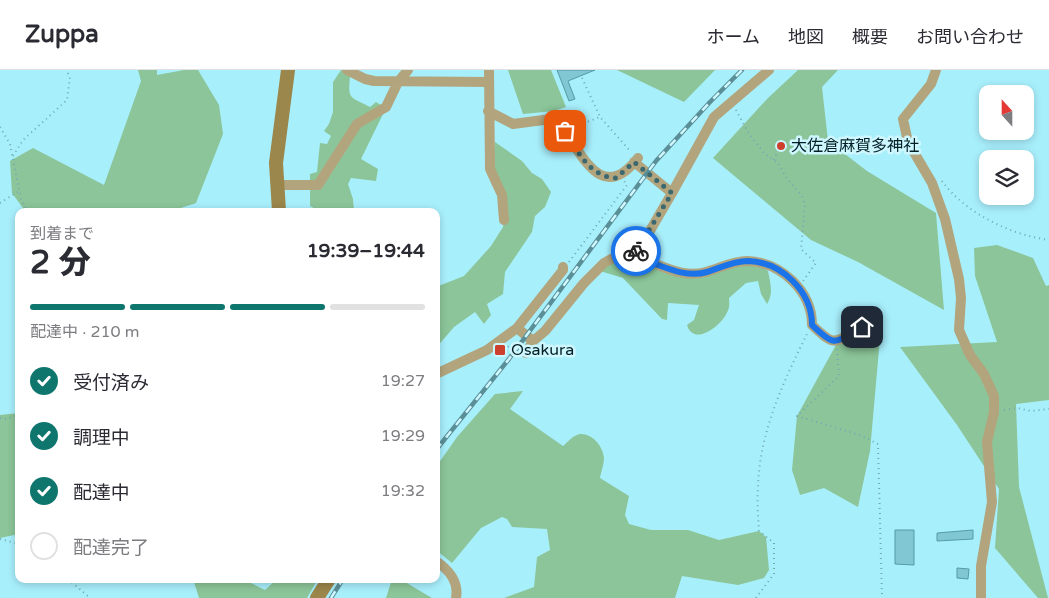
<!DOCTYPE html>
<html lang="ja">
<head>
<meta charset="utf-8">
<style>
	body { margin:0; font-family:"Varela Round","Noto Sans JP",sans-serif; background:#f2f2f3; color:#2b2b33; height:100vh; display:flex; flex-direction:column; font-size:19px; white-space:nowrap }
	* { box-sizing:border-box; margin:0 }
	p { font-size:16px; color:#7c7c81 }
	.icon { flex:none; width:28px; height:28px; fill:none; stroke:currentColor; stroke-width:2; stroke-linecap:round; stroke-linejoin:round }
	.map { position:relative; flex:1; overflow:hidden }
	.drawer { position:absolute; left:15px; top:138px; width:425px; height:375px; display:flex; flex-direction:column; background:#fff; border-radius:10px; box-shadow:0 2px 8px #0003 }
	.drawer>* { flex:none }
	.needle { width:32px; rotate:339deg }
	.controls { position:absolute; left:979px; top:15px; display:grid; gap:10px }
	.controls a { display:grid; place-items:center; width:55px; height:55px; border-radius:10px; background:#fff; box-shadow:0 2px 8px #0003; font-size:25px }
	.pin { position:absolute; display:grid; place-items:center; width:42px; height:42px; color:#fff; margin:-21px; border-radius:10px; box-shadow:0 2px 8px #0006 }
	.courier { position:absolute; display:grid; place-items:center; width:50px; height:50px; margin:-25px; border:4px solid #1a73e8; border-radius:50%; background:#fff; color:#222; box-shadow:0 1px 6px #0007 }
	.summary em { font-style:normal; font-weight:800 }
	.summary div { display:flex; flex-direction:column-reverse }
	.summary { display:flex; align-items:center; justify-content:space-between; height:85px; padding:0 15px }
	h1 { font-size:32px; font-weight:800; line-height:38px }
	.bar { display:grid; grid-template-columns:repeat(4,1fr); gap:8px 5px; align-content:center; height:60px; padding:0 15px }
	.bar i { height:6px; border-radius:4px; background:#e1e1e2 }
	.bar .current { background:#0f766e }
	.bar p { grid-column:span 4 }
	ol { padding:0 15px; list-style:none }
	li { display:flex; align-items:center; gap:15px; height:55px }
	li p { margin-inline-start:auto }
	li .icon { padding:5px; border-radius:50%; background:#0f766e; color:#fff; stroke-width:4 }
	li:last-child { color:#7c7c81 }
	li i { width:28px; height:28px; border:2px solid #e1e1e2; border-radius:50% }
	header { display:flex; align-items:center; gap:30px; box-sizing:border-box; height:70px; padding:0 25px; background:#fff; border-bottom:1px solid #e1e1e2 }
	header strong { font-size:24px }
	nav { display:flex; gap:28px; margin-inline-start:auto; font-size:18px }
	.map>svg:first-child { display:block }
	.green { fill:#8cc599 }
	.building { fill:#80c6d3; stroke:#549aa7 }
	.lines { fill:none; stroke-linecap:round; stroke-linejoin:round }
	.path { stroke:#70a9b4; stroke-width:2; stroke-dasharray:1 4; stroke-linecap:butt }
	.street { stroke:#b2a57e; stroke-width:10 }
	.secondary { stroke:#9b864b; stroke-width:14 }
	.rail-casing { stroke:#5b8f98; stroke-width:4.5 }
	.rail { stroke:#cef7ff; stroke-width:2.5; stroke-dasharray:8; stroke-linecap:butt }
	.done { stroke:#3c6870; stroke-width:5; stroke-dasharray:0 9 }
	.route { stroke:#1a73e8; stroke-width:6 }
	.poi-dot { fill:#cc402d; stroke:#cef7ff; stroke-width:2 }
	.labels { text-anchor:middle; dominant-baseline:central; stroke-width:5; stroke-linejoin:round; paint-order:stroke }
	.poi-label { font-size:16px; fill:#021f24; stroke:#cef7ff; text-anchor:start }
</style>
</head>
<body>
<header>
<strong>Zuppa</strong>
<nav><a>ホーム</a><a>地図</a><a>概要</a><a>お問い合わせ</a></nav>
</header>
<div class="map">
<svg width="1049" height="528" viewBox="0 0 1049 528">
	<rect width="100%" height="100%" fill="#a8effc"/>
	<path class="green" d="M138,0H157V5L184,0H198L219,35L223,64L196,133L172,141H25L12,123L10,91L33,78L104,115L141,11Z
		M341,0L350,6C348,30 349,26 370,37L376,32L384,37V42L361,89L378,99L376,111L351,108L348,114L353,129L354,141H319L310,136V104L317,102L320,73L327,74L331,66L324,61L329,54L333,42V12Z
		M508,0H551L566,37L554,41L523,44Z
		M617,0H715L684,32Z
		M798,0H838L822,17L828,71L867,101L936,143L944,240L858,192L811,170L713,88L768,28Z
		M495,72L522,91L532,103L542,109L551,122L545,137L535,146L532,162L505,202L503,224L487,234L491,245L484,254L475,242L454,257L436,278V217L464,206L491,176L503,157L505,142L492,99Z
		M997,175L1033,188L1046,216L1049,215V330L1016,334L1019,417L1048,528H1038L995,478L999,419L957,355L900,277L997,272L975,206L974,178Z
		M631,185C642,190 663,202 674,203C702,205 743,182 768,201C770,212 774,223 767,234L761,224L758,211L746,213L729,228C729,231 730,237 728,240C724,254 694,278 687,255L694,250L699,235L668,233L667,250L662,249L623,208L600,201L605,195Z
		M843,262L880,268L870,381L858,437L824,418L800,425L792,400L797,346Z
		M523,321L510,339L563,376C568,372 573,365 580,364C592,363 603,376 604,388C604,394 601,402 600,408L629,426L625,445L629,454L651,460H688L719,470L759,461L766,467L769,500L764,508L738,515L682,506L675,528H504L534,517L537,487L550,480L547,459L512,457L507,449L502,447L481,458L452,493L436,480V397L457,367L495,324Z
		M19,343V464L0,468V345Z
		M195,509H243L265,520L277,509H318L307,528H199L194,512Z
		M392,509H400L432,528H386Z"/>
	<path class="building" d="M557,0H595L568,11L575,29L569,31Z
		M895,460H914V495L895,494Z
		M973,460V469L937,471V463Z
		M957,498L969,499L968,509L957,508Z"/>
	<g class="lines">
		<path class="path" d="M582,8L600,47L631,82
			M736,40L749,64L764,83L778,93L787,109L802,126L805,135L801,179L816,193L803,211
			M0,57L10,74L21,129L27,141
			M574,57L600,47
			M13,86L23,70L67,30L70,7L66,0
			M774,90L778,80
			M942,111C965,143 1011,165 1049,170
			M0,133L19,121
			M569,192L627,115L624,111
			M508,277L509,276L517,281L516,283
			M837,279L839,306L797,346L860,365L878,374L882,528
			M1004,340L1017,338L1031,341L1049,339
			M0,348L6,349L19,345
			M0,469L19,474
			M68,509L90,528
			M756,528L774,504V473L759,461C758,447 757,432 758,418C759,364 783,312 807,264"/>
		<path class="street" d="M347,0L365,9L374,11L489,12
			M489,0L490,99L502,125L504,150
			M936,0L931,14L903,49L908,72L932,113L945,149L959,209L961,228L959,260L970,285L984,304L994,326V342L987,372L992,432L981,496V528
			M488,41L513,54L551,49L557,51C580,77 599,138 638,88
			M634,92L672,123
			M277,115H318L357,54L386,37L398,12L408,0
			M636,181C640,190 649,192 658,195C673,201 689,207 706,202C720,198 733,191 747,191C781,192 812,221 812,255C837,279 834,272 862,257
			M517,258L563,200V197
			M526,283L533,271L545,261L584,213L604,193L611,189L636,181L644,171L672,123L714,47L769,0
			M436,304L487,280L517,258L533,271
			M436,491C449,500 459,511 456,528"/>
		<path class="secondary" d="M279,141L276,93L288,0
			M317,528L329,509"/>
		<g class="rail-casing">
			<path id="rail" d="M436,380L509,289L656,91L710,32L742,0
				M331,528L343,509"/>
		</g>
		<use href="#rail" class="rail"/>
	</g>
	<g class="lines">
		<path class="done" d="M565,61C577,81 590,107 616,108L634,92L672,123L636,181"/>
		<path class="route" d="M636,181C640,190 649,192 658,195C674,201 690,207 707,202C720,198 733,191 748,191C781,192 812,221 812,255C837,279 834,272 862,257"/>
	</g>
	<g class="poi-dot">
		<circle cx="781" cy="76" r="5"/>
		<rect x="494" y="274" width="12" height="12" rx="2.5"/>
	</g>
	<g class="labels">
		<g class="poi-label">
			<text x="791" y="76">大佐倉麻賀多神社</text>
			<text x="511" y="280">Osakura</text>
		</g>
	</g>
</svg>
<div class="controls">
<a><svg class="needle" viewBox="-14 -14 28 28"><path d="M0-13l5 13h-10z" fill="#e53935"/><path d="M0 13l5-13h-10z" fill="#7c7c81"/></svg></a>
<a><svg class="icon" aria-label="layers" viewBox="0 0 24 24"><path d="M12 4l9 5-9 5-9-5zM3 14l9 5 9-5"/></svg></a>
</div>
<div class="pin" style="left:565px;top:61px;background:#ea580c"><svg class="icon" aria-label="bag" viewBox="0 0 24 24"><path d="M5 8h14l-1 12H6zM9 8a3 3 0 0 1 6 0"/></svg></div>
<div class="pin" style="left:862px;top:257px;background:#1f2937"><svg class="icon" aria-label="home" viewBox="0 0 24 24"><path d="M3 11l9-7 9 7M6 9v11h12V9"/></svg></div>
<div class="courier" style="left:636px;top:181px"><svg class="icon" aria-label="bike" viewBox="0 0 24 24"><circle cx="6" cy="16" r="4"/><circle cx="18" cy="16" r="4"/><path d="M6 16l4-8h5l3 8M10 8l3 8H6M13 5h3"/></svg></div>
<section class="drawer">
<div class="summary"><div><h1>2 分</h1><p>到着まで</p></div><em>19:39–19:44</em></div>
<div class="bar"><i class="current"></i><i class="current"></i><i class="current"></i><i></i><p>配達中 · 210 m</p></div>
<ol>
<li><svg class="icon" aria-label="check" viewBox="0 0 24 24"><path d="M5 12l5 5 9-10"/></svg>受付済み<p>19:27</p></li>
<li><svg class="icon" aria-label="check" viewBox="0 0 24 24"><path d="M5 12l5 5 9-10"/></svg>調理中<p>19:29</p></li>
<li><svg class="icon" aria-label="check" viewBox="0 0 24 24"><path d="M5 12l5 5 9-10"/></svg>配達中<p>19:32</p></li>
<li><i></i>配達完了</li>
</ol>
</section>
</div>
</body>
</html>
